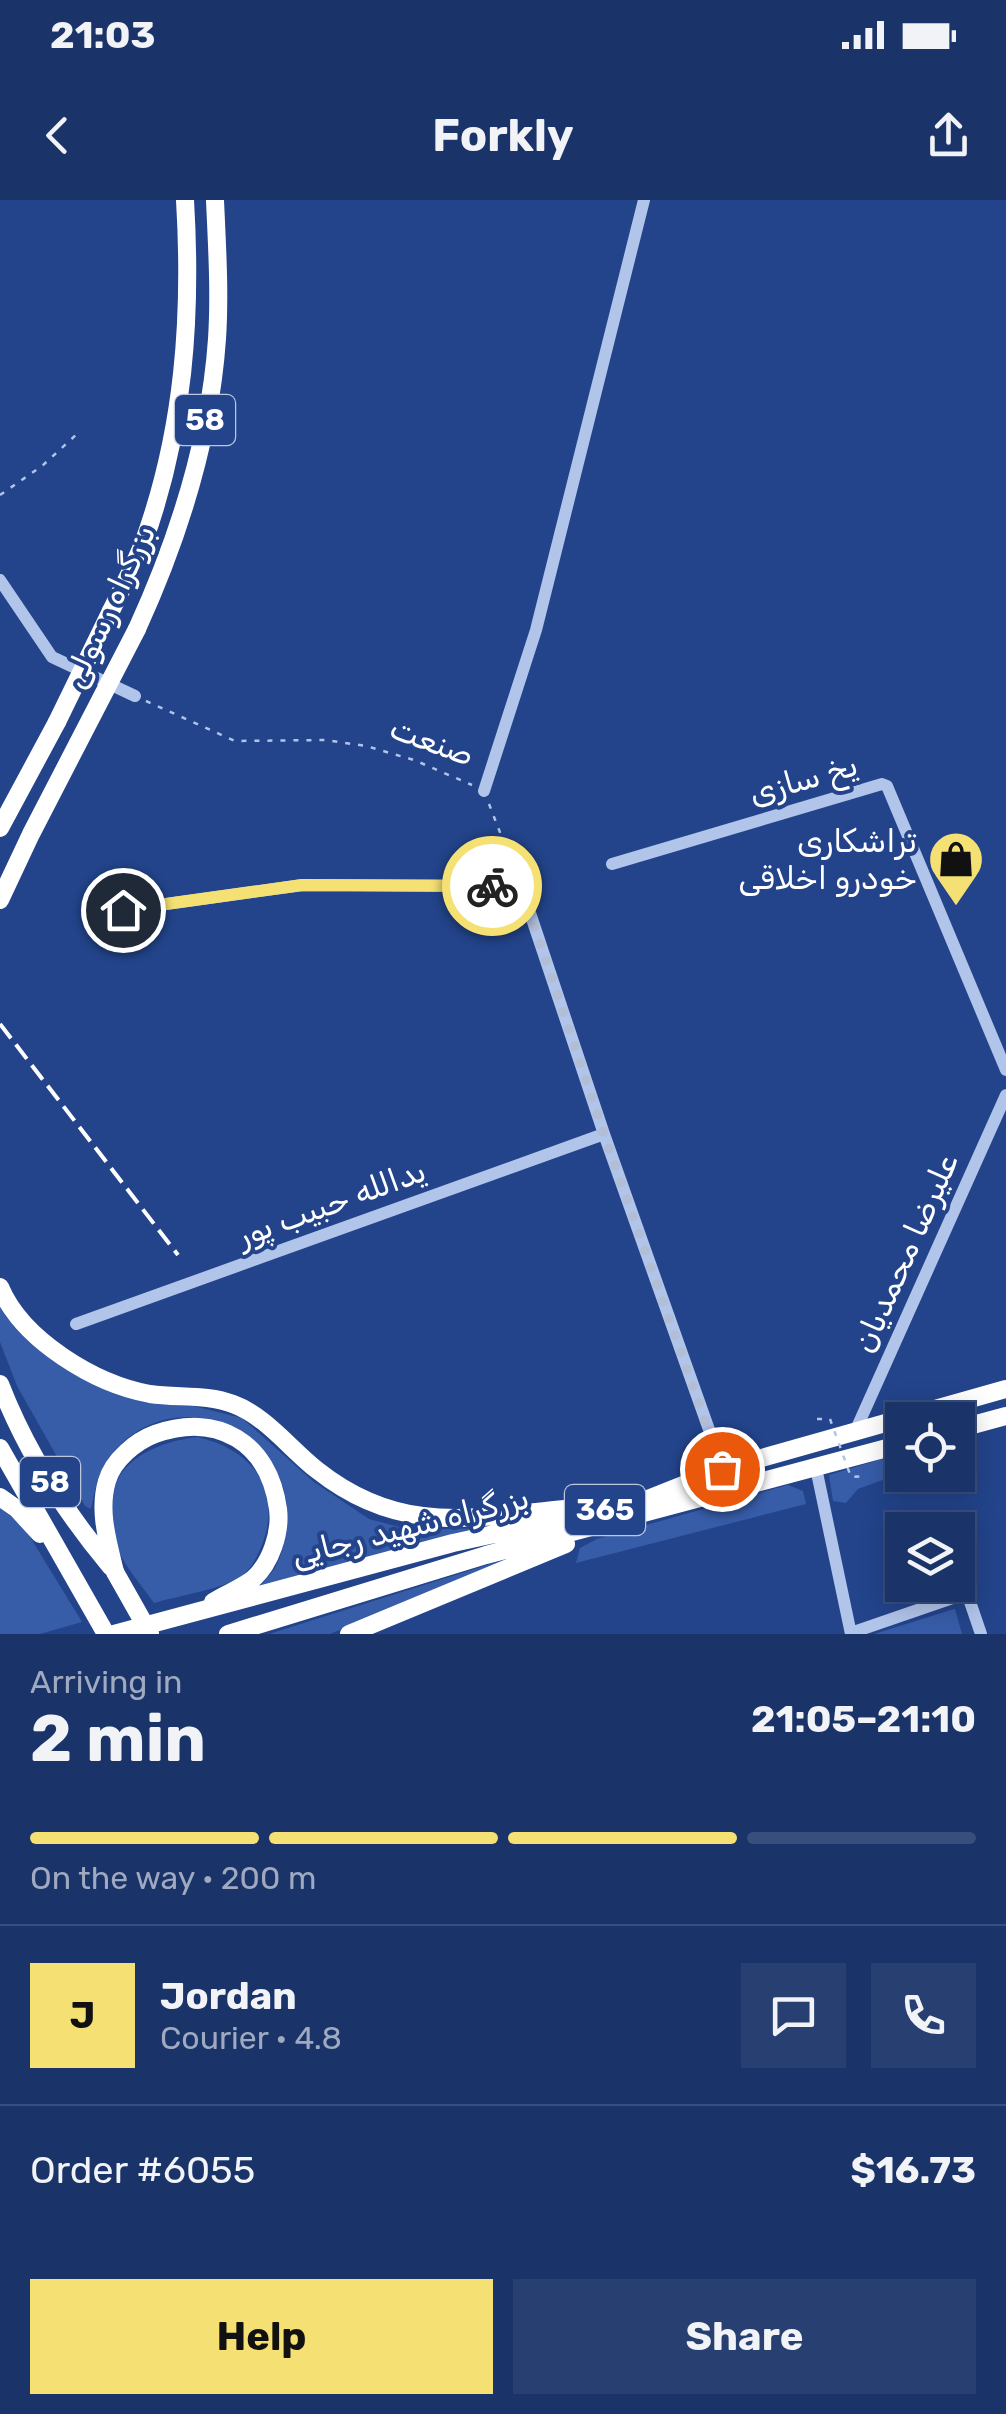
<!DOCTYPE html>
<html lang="en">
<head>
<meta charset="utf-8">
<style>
	body { margin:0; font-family:Rubik,"Noto Sans Arabic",sans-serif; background:#273f71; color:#f1f3f6; height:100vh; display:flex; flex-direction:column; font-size:38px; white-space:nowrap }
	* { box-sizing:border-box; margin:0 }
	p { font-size:32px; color:#9faac0 }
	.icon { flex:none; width:55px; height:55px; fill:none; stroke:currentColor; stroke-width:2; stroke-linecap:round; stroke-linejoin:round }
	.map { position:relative; height:1434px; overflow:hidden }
	.drawer { display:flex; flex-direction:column; background:#1a3368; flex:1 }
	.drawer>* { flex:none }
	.buttons { position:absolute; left:885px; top:1202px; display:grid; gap:20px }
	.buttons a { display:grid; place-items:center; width:90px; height:90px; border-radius:0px; background:#1a3368; box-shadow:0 5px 25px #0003,0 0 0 2px #384e7c; font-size:50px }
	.pin { position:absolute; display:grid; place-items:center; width:85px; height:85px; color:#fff; margin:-42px; border:5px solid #fff; border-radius:50%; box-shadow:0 2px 10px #0007 }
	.courier { position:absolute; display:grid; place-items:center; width:100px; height:100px; margin:-50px; border:8px solid #f5e074; border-radius:50%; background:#fff; color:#222; box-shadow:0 2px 12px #0007 }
	.headline em { font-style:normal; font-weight:700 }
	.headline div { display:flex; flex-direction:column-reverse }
	.headline { display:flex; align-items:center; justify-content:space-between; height:170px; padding:0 30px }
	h1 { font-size:65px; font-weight:700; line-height:75px }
	.bar { display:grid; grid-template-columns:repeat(4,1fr); gap:15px 10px; align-content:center; height:120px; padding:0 30px }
	.bar i { height:12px; border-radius:8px; background:#384e7c }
	.bar .current { background:#f5e074 }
	.bar p { grid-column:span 4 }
	.line { display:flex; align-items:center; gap:25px; padding:0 30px; border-top:2px solid #384e7c }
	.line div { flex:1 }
	.round { display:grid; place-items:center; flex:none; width:105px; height:105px; border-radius:0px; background:#273f71 }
	.cta { display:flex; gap:20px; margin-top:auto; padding:20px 30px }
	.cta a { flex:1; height:115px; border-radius:0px; background:#f5e074; color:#111; font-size:40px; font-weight:700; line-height:115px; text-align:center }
	.cta a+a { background:#273f71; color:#f1f3f6 }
	.status { display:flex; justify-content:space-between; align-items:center; height:70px; padding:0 50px; background:#1a3368; direction:ltr }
	.status svg { height:28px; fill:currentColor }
	header { display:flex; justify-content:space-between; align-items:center; height:130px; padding:0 30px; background:#1a3368; font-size:45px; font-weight:700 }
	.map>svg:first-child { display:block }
	.green { fill:#375ca8 }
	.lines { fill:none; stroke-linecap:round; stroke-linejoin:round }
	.path { stroke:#b1c4ea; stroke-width:2.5; stroke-dasharray:5 8; stroke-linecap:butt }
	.minor { stroke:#b1c4ea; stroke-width:12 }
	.highway { stroke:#fff; stroke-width:18 }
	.rail { stroke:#fff; stroke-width:4; stroke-dasharray:18 8; stroke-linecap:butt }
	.path-bridge { stroke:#b1c4ea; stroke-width:2.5; stroke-dasharray:5 8; stroke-linecap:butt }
	.highway-bridge { stroke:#fff; stroke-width:18 }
	.done { stroke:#b2bed6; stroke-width:10; stroke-dasharray:0 18 }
	.route { stroke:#f5e074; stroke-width:12 }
	.labels { text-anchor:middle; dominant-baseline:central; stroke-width:8; stroke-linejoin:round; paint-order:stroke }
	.shield { fill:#23448b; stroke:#bdc7dc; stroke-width:2.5 }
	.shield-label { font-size:30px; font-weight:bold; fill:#fff }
	.street-label { font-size:32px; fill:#fff; stroke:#23448b }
	.poi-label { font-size:32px; fill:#fff; stroke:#23448b; text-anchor:end }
</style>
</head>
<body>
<div class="status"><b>21:03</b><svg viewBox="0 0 49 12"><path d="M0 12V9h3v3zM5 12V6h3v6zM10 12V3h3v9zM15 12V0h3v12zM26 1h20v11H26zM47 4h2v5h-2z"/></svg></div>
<header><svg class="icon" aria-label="back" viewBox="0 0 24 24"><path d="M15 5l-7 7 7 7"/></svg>Forkly<svg class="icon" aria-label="share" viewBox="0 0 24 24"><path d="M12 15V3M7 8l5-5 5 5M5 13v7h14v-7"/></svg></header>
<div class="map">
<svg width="1006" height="1434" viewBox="0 0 1006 1434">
	<rect width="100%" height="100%" fill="#23448b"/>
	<path class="green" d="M0,1106L6,1117L34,1142L169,1200L242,1218L314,1282L369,1319L411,1330L486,1328L254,1392C260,1385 268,1378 274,1369C281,1358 286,1339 287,1326C295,1221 161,1175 104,1265C97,1277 94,1295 91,1309L85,1306L17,1186L0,1142Z
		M197,1237C247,1248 280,1283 265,1336C260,1351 254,1366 242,1376C224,1389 177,1396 154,1403C142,1386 127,1369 118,1350C113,1342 113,1329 112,1320C104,1264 152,1243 197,1237Z
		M902,1253V1273L858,1289L846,1303L833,1301L829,1275Z
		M788,1285L803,1291L806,1304L576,1363L580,1348L597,1339Z
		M0,1307L24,1327L82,1422L40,1434H0Z
		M528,1352L330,1434H269Z
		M955,1409L962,1434H874L954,1409Z"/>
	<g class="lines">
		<path class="path" d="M0,295L42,266L77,234
			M146,501L235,541L325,540L366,546L414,560L472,585
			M489,604L515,671"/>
		<path class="minor" d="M0,380L52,457L135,496
			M484,591L536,430L644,0
			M612,664L882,584L887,586L1006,870
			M87,715L303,685L521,686L604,934L723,1269
			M76,1124L604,934
			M854,1234L1006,895
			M816,1268L851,1434
			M851,1433L967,1393L981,1434"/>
		<path class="highway" d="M111,411C122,388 135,365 144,341C184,230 192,117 185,0
			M137,429C179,337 210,240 217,139C220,93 217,46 215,0
			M0,628L57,522
			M0,1087C22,1140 95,1184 150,1194C178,1198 207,1194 233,1204C266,1216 290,1249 317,1270C399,1335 470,1318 565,1309
			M0,1184C26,1251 65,1312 111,1367
			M958,1229L1006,1216
			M0,1248L106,1434
			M0,1297L17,1309L40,1334
			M115,1372C108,1342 98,1311 107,1281C113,1260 136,1241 155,1234C217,1212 269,1242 278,1309C281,1332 271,1363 253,1379C242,1388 225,1394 213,1402
			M114,1434L453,1343L640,1302L723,1269L1006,1189
			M228,1434L486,1355L902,1244
			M349,1434L566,1344"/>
		<path class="rail" d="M0,824L178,1055"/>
		<path class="path-bridge" d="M817,1219H830L851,1277L867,1276"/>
		<path class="highway-bridge" d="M57,522L111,411
			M0,700L31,634L137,429
			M115,1372L150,1434"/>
	</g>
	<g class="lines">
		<path class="done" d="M492,686H521L604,934L722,1269"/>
		<path class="route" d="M123,710L302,685L492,686"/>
	</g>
	<defs>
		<g id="shop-pin" transform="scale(2.875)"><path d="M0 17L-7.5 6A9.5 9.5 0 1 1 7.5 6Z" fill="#f5e074" stroke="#23448b"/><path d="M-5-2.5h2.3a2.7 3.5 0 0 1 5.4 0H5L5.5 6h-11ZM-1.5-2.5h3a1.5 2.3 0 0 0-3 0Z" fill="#111"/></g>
	</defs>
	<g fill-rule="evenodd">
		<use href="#shop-pin" x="956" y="659"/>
	</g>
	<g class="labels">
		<g class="shield">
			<rect x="175" y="195" width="60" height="50" rx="8"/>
			<rect x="20" y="1257" width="60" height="50" rx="8"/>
			<rect x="565" y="1285" width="80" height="50" rx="8"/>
		</g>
		<g class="shield-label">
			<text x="205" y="220">58</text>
			<text x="50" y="1282">58</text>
			<text x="605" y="1310">365</text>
		</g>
		<g class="street-label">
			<text transform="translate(109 406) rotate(-65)">بزرگراه رسولی</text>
			<text transform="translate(432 541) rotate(20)">صنعت</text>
			<text transform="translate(803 579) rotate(-16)">یخ سازی</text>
			<text transform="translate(331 1003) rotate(-20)">یدالله حبیب پور</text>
			<text transform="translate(905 1053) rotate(-66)">علیرضا محمدیان</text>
			<text transform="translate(410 1326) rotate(-14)">بزرگراه شهید رجایی</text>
		</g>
		<g class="poi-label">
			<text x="917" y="641">تراشکاری<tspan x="917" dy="37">خودرو اخلاقی</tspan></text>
		</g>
	</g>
</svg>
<div class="buttons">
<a><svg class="icon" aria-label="locate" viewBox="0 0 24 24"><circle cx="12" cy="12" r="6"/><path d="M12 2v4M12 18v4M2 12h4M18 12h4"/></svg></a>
<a><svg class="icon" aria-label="layers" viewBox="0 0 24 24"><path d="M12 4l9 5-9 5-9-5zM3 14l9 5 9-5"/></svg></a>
</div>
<div class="pin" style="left:722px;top:1269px;background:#ea580c"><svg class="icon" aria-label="bag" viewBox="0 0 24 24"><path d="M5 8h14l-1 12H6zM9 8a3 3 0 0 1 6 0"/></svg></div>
<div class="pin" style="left:123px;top:710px;background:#1f2937"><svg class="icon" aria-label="home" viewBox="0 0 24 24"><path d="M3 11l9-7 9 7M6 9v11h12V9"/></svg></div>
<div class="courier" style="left:492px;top:686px"><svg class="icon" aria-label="bike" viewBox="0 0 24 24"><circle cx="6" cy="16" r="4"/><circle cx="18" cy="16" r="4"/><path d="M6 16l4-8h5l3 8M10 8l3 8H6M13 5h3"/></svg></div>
</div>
<section class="drawer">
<div class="headline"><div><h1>2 min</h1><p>Arriving in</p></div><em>21:05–21:10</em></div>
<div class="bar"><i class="current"></i><i class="current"></i><i class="current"></i><i></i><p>On the way · 200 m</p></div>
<div class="line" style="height:180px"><b class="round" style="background:#f5e074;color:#111">J</b><div><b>Jordan</b><p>Courier · 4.8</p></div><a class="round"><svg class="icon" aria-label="chat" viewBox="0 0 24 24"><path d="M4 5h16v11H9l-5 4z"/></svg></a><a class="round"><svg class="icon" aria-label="phone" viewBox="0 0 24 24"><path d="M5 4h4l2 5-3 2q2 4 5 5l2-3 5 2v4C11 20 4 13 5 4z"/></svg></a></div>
<div class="line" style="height:130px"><div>Order #6055</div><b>$16.73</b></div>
<div class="cta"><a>Help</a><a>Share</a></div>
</section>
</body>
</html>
